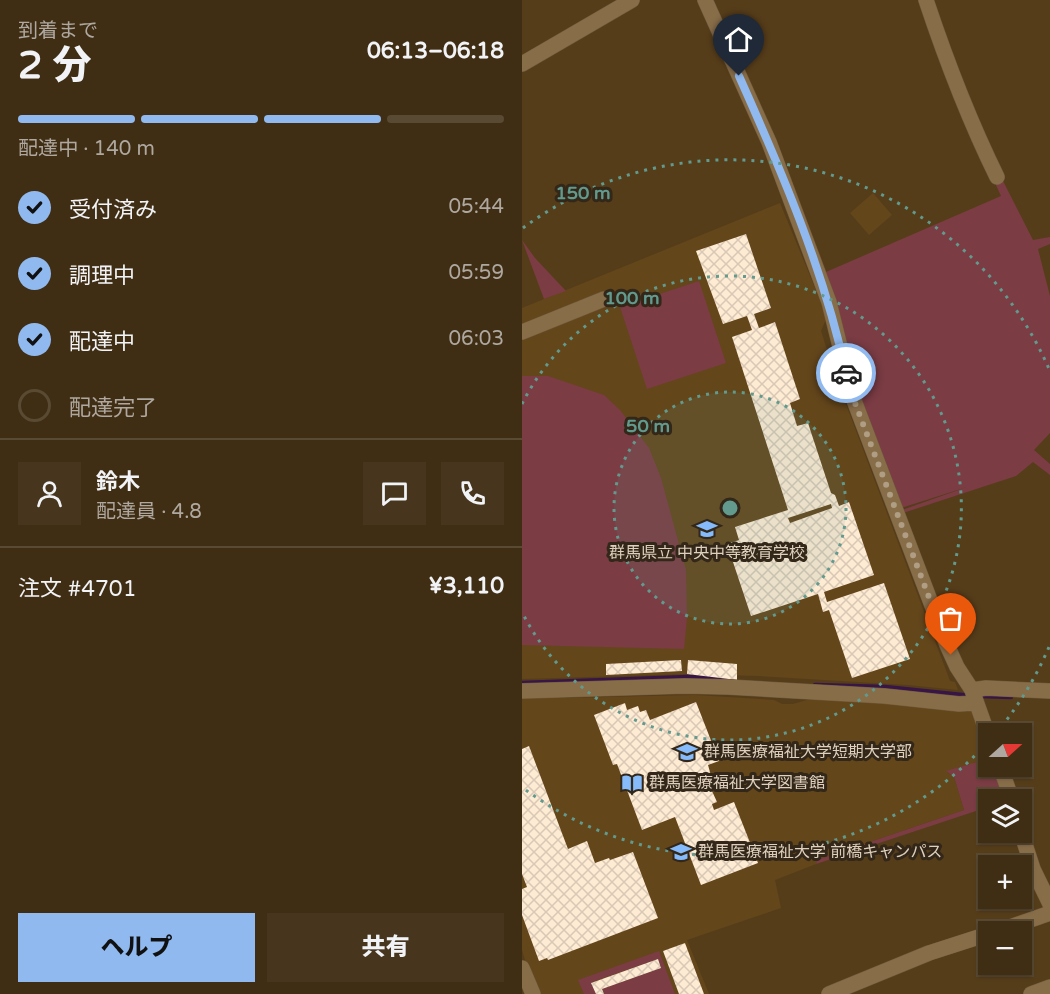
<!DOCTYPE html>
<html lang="ja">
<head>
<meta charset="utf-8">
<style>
	body { margin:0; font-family:"Varela Round","Noto Sans JP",sans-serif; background:#47361d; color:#f1f3f6; height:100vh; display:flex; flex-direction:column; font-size:22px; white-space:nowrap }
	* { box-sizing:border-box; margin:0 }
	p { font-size:20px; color:#aea8a0 }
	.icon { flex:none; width:33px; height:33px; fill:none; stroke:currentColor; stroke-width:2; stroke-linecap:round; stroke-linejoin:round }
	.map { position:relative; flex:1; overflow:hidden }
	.details { display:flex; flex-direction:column; background:#402e14; width:522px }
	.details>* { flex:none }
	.needle { width:39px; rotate:69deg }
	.controls { position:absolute; left:456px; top:723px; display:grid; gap:12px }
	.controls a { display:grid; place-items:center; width:54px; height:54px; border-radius:0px; background:#402e14; box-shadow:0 2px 4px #0004,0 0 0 2px #594a34; font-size:30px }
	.pin { position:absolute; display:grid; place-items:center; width:51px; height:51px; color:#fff; margin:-62px -26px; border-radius:50% 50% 50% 0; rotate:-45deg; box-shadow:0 0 6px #0007 }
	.pin .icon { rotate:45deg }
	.courier { position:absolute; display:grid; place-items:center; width:60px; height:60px; margin:-30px; border:4px solid #90b9f0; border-radius:50%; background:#fff; color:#222; box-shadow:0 2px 8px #0007 }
	.headline em { font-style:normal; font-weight:800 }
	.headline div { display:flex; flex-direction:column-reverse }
	.headline { display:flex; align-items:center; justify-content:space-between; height:102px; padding:0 18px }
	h1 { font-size:39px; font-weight:800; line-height:45px }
	.bar { display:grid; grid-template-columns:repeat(4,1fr); gap:9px 6px; align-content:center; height:72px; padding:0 18px }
	.bar i { height:8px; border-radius:4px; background:#594a34 }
	.bar .on { background:#90b9f0 }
	.bar p { grid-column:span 4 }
	.line { display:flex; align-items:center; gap:15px; padding:0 18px; border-top:2px solid #594a34 }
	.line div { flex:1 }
	.round { display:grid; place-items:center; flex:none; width:63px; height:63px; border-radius:0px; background:#47361d }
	ol { padding:0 18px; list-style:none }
	li { display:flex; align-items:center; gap:18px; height:66px }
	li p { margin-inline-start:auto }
	li .icon { padding:6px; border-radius:50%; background:#90b9f0; color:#111; stroke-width:4 }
	li:last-child { color:#aea8a0 }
	li i { width:33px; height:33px; border:3px solid #594a34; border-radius:50% }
	.primary-button { display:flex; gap:12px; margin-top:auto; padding:12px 18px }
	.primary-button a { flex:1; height:69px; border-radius:0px; background:#90b9f0; color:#111; font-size:24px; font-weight:800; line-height:69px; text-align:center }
	.primary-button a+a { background:#47361d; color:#f1f3f6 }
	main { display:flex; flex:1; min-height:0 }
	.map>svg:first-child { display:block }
	.built { fill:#64461b }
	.grass { fill:#7b3c44 }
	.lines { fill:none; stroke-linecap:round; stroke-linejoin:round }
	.stream { stroke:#371547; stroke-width:4.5 }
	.building { fill:url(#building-cross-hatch); fill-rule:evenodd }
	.minor-casing { stroke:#6f5a3c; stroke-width:16 }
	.minor { stroke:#886d49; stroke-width:15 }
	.done { stroke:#af9d84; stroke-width:6; stroke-dasharray:0 10.8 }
	.route { stroke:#90b9f0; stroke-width:8 }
	.ring { fill:none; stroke:#629a8e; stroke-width:3; stroke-dasharray:3 6 }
	.labels { text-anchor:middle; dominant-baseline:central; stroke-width:6; stroke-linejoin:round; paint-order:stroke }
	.poi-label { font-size:16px; fill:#dfd0bd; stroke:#322718; text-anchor:start }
	.centre { fill:#629a8e; stroke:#322718; stroke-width:3 }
	.ring-label { font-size:18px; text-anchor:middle; font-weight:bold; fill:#629a8e; stroke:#322718; stroke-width:6; stroke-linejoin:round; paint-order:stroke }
</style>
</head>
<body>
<main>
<section class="details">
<div class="headline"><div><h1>2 分</h1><p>到着まで</p></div><em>06:13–06:18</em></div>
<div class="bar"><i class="on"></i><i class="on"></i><i class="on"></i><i></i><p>配達中 · 140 m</p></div>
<ol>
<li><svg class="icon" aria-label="check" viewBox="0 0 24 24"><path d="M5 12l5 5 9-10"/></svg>受付済み<p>05:44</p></li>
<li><svg class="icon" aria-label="check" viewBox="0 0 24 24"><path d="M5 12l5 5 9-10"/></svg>調理中<p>05:59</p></li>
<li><svg class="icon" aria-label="check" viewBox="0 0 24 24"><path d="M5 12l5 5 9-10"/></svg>配達中<p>06:03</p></li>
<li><i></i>配達完了</li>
</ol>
<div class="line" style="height:108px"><a class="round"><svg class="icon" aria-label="person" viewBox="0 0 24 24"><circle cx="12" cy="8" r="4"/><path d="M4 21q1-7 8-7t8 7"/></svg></a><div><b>鈴木</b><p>配達員 · 4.8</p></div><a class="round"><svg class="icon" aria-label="chat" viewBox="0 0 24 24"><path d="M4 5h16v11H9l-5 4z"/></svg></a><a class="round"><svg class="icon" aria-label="phone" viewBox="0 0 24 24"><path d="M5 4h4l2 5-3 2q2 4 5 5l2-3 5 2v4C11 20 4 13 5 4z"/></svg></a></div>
<div class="line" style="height:78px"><div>注文 #4701</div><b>¥3,110</b></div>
<div class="primary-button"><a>ヘルプ</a><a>共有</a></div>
</section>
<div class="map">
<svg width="528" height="994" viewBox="0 0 528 994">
	<defs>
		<pattern id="building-cross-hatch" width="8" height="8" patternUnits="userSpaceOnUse" patternTransform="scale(1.5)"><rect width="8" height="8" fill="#feebd4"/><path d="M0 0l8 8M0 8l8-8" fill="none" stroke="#d9c8b5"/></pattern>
	</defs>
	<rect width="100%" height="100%" fill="#563d1a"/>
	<path class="built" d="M351,193L370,215L347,235L328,213Z
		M258,203L305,317L299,331L316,383L428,681L433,682L436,690L386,685L237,676L164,674L0,679V308Z
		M173,695L252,700L260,704H271L285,700H340L448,710L453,714L466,749V757L465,759L425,772L432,777L442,810L295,860L294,864L253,880L259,908L165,940L187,994H17L10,983L0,950V697L44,698Z"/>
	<path class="grass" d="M481,181L511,240L528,237V244L516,249L528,296V433L512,450L528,464V475L511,462L494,476L381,513L380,510L445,487L379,508L335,391L304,272L479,196L473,183Z
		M0,240L13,258L44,291L22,299Z
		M177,281L204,363L125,389L98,307Z
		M0,376H26L82,395L98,410L127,448L139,478L164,570L165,618L162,649L0,645Z
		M466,757V766L474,767L484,799L466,800V807L294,864L295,860L442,810L432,777L424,771L465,759Z
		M137,951L153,994H82L80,989L139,968L136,959L70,982L74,994H62L56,980Z"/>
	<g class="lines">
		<path class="stream" d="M0,683L167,677L210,680
			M293,685L363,687L450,696
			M458,696L489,697"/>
	</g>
	<path class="building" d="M224,234L249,308L232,314L237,328L253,322L278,399L268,403L275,426L286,423L309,493L313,495L317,506L327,502L352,575L302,592L305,602L362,583L388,659L330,678L307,610L301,612L296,594L229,616L205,544L217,540L213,527L266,510L210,337L230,330L225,316L201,324L174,251ZM309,504L310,508L268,523L266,518Z
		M159,660L160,671L84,675V664Z
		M166,660L215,664V680L165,674Z
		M174,702L197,761L186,765L193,790L190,791L195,802L190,804L192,810L212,802L236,863L179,885L153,817L120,830L95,764L91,765L72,715L103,703L105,710L116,706L118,712L124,710L128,720Z
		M7,746L46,849L65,841L73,863L87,858L88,860L111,852L136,918L26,960L25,958L17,961L0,915V889L5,887L0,874V749Z
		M163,943L182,994H157L141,951Z
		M136,959L139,968L80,989L82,994H74L69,983Z"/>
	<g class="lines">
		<g class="minor-casing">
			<path id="minor" d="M183,0L247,142L307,302L330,395L425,645L435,667L450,690L466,735
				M404,0C424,60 447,120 475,177
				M0,64L110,0
				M0,332L82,299
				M450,690L464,688L528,691
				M0,691L163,686L206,687L362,696L437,704L454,703
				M478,766L490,800
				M499,832L511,869L528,904
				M474,932L528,913
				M0,968L11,994
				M307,994L407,953L466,934
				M509,994L528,987"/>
		</g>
		<use href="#minor" class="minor"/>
	</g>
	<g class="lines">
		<path class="done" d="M324,373L330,395L429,655"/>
		<path class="route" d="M217,76C260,172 302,270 324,373"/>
	</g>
	<circle cx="208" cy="508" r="116" fill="#629a8e" fill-opacity=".12"/>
	<g class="ring">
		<circle cx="208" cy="508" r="116"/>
		<path d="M0 404A232 232 0 1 1 0 612"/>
		<path d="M527 647A348 348 0 0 1 475 732M465 743A348 348 0 0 1 1 788M1 228A348 348 0 0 1 527 369"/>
	</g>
	<defs>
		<g id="school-bare" transform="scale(1.62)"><path d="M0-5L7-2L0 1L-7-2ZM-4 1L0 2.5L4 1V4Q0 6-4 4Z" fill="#85bbfb" stroke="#322718" stroke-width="2.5" paint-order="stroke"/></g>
		<g id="university-bare" transform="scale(1.62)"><path d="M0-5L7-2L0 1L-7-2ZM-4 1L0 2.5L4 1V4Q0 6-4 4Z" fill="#85bbfb" stroke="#322718" stroke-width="2.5" paint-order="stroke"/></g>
		<g id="library-bare" transform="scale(1.62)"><path d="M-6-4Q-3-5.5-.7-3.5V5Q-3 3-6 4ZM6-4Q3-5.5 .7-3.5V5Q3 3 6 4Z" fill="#85bbfb" stroke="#322718" stroke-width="2.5" paint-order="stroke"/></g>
	</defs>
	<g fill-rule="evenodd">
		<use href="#school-bare" x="185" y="529"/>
		<use href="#university-bare" x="165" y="752"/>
		<use href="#library-bare" x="110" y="783"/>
		<use href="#university-bare" x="159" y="852"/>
	</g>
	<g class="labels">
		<g class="poi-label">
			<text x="185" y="553" text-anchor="middle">群馬県立 中央中等教育学校</text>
			<text x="182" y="752">群馬医療福祉大学短期大学部</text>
			<text x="127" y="783">群馬医療福祉大学図書館</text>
			<text x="176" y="852">群馬医療福祉大学 前橋キャンパス</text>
		</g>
	</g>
	<circle cx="208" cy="508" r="9" class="centre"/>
	<g class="ring-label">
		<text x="61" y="199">150 m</text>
		<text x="110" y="304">100 m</text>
		<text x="126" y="432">50 m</text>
	</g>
</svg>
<div class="controls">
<a><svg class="needle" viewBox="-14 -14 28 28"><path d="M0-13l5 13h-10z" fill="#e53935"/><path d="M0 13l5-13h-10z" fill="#aea8a0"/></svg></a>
<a><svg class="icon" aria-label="layers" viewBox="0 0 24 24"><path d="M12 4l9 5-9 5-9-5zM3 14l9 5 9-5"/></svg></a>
<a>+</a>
<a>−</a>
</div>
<div class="pin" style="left:429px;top:655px;background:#ea580c"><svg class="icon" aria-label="bag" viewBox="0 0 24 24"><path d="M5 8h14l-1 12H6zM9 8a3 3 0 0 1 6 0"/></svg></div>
<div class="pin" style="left:217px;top:76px;background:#1f2937"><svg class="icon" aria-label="home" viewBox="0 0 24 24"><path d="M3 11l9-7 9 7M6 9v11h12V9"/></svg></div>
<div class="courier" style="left:324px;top:373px"><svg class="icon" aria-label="car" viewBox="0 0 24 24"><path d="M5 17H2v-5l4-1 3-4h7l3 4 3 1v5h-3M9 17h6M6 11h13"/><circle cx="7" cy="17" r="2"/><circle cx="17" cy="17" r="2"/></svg></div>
</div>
</main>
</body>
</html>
